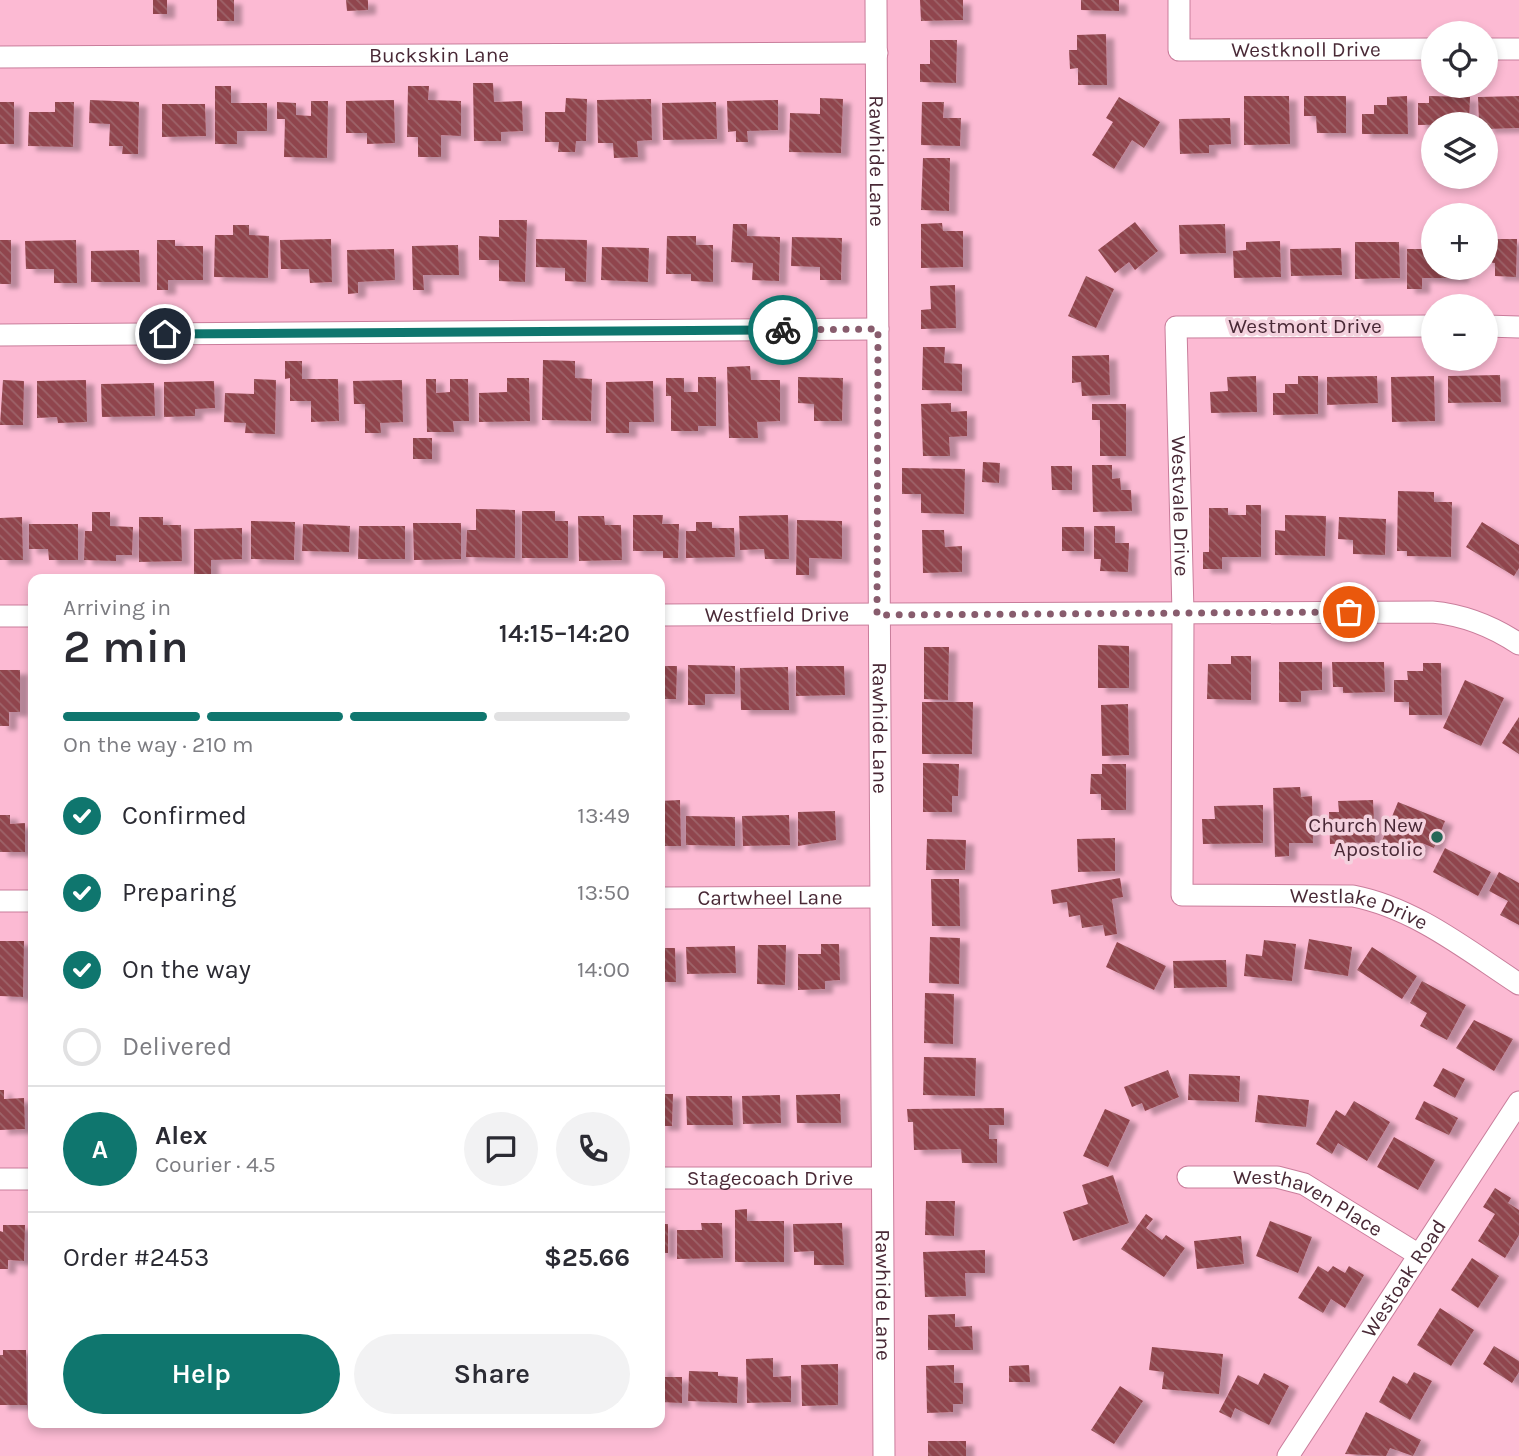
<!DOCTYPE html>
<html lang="en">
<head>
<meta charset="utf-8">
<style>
	body { margin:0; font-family:Karla,sans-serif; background:#f2f2f3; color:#2b2b33; height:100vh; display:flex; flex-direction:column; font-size:26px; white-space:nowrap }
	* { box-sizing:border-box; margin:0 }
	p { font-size:23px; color:#7c7c81 }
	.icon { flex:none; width:38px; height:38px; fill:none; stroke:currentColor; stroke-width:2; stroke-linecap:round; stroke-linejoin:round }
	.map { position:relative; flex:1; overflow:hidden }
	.panel { position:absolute; left:28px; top:574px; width:637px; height:854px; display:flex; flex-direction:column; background:#fff; border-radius:14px; box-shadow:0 4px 10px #0003 }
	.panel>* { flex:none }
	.controls { position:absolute; left:1421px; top:21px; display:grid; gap:14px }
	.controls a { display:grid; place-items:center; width:77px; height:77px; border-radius:50%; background:#fff; box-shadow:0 4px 10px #0003; font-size:35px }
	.pin { position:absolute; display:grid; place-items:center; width:60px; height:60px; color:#fff; margin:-30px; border:4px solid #fff; border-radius:50%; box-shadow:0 2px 7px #0007 }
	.courier { position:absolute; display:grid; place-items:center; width:70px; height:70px; margin:-35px; border:5px solid #0f766e; border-radius:50%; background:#fff; color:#222; box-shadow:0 2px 9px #0007 }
	.head em { font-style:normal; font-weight:600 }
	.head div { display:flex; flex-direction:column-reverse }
	.head { display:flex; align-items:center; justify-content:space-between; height:119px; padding:0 35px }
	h1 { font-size:46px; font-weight:600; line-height:52px }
	.bar { display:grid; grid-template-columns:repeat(4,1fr); gap:10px 7px; align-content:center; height:84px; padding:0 35px }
	.bar i { height:9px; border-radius:5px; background:#e1e1e2 }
	.bar .selected { background:#0f766e }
	.bar p { grid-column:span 4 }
	.line { display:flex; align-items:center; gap:18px; padding:0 35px; border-top:2px solid #e1e1e2 }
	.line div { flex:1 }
	.round { display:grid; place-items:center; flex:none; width:74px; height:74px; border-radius:37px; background:#f2f2f3 }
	ol { padding:0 35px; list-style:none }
	li { display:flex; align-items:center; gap:21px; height:77px }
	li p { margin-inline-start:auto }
	li .icon { padding:7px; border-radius:50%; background:#0f766e; color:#fff; stroke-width:4 }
	li:last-child { color:#7c7c81 }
	li i { width:38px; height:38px; border:4px solid #e1e1e2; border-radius:50% }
	.action { display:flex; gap:14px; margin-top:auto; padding:14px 35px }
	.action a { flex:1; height:80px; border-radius:42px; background:#0f766e; color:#fff; font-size:28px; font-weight:600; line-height:80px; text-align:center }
	.action a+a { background:#f2f2f3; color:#2b2b33 }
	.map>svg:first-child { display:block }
	.building { fill:url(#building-back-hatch); filter:url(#shadow) }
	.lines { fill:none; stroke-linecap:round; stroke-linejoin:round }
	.minor-casing { stroke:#c97d9b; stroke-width:23 }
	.minor { stroke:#fff; stroke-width:21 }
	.done { stroke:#885c6d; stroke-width:7; stroke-dasharray:0 12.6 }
	.route { stroke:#0f766e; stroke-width:9 }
	.poi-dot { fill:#256758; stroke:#f4d2de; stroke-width:2.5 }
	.labels { text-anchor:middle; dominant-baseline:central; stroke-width:7; stroke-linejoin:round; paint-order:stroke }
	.street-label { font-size:21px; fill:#492936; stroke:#f4d2de }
	.poi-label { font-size:21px; fill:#492936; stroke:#f4d2de; text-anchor:end }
</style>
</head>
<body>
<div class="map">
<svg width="1519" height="1456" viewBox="0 0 1519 1456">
	<defs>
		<pattern id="building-back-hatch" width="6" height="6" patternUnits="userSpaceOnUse" patternTransform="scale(1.75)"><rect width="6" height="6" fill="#90454d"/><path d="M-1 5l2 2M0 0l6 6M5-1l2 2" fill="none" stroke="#9e646a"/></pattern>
		<filter id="shadow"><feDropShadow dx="8" dy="4.5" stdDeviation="2" flood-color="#0004"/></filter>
	</defs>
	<rect width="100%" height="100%" fill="#fcbad3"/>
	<path class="building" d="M153,0H167V14H153Z
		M217,0H234V21H217Z
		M346,0H368V10L347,11Z
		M920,0H963V20L921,21Z
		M1081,0H1119V11L1081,10Z
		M1106,34L1107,85H1078V68L1070,69L1069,50H1077V35Z
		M930,40H957L956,83L920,82V64H930Z
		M473,83H493L494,102L522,101L523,131L501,132V141H474Z
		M215,86H231V103H267V131H237V144H215Z
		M408,86H429L428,100L461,101V136L441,135V157H418V137H407Z
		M1244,96H1289L1290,144L1244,145Z
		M1304,96H1346V133H1317L1316,116H1304Z
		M1407,96L1408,134H1362V114H1374V105H1387V97Z
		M1429,96L1470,97L1469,124L1418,125V103H1429Z
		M1519,96V128L1486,129V124H1479L1478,97Z
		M1119,97L1160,122L1144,148L1132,140L1114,169L1092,155L1113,122L1106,118Z
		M566,98L587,99L586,141H576L575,152H558L559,142H545V112H565Z
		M820,98L843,99L841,153L789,152L790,113L820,114Z
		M651,99L652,140L637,141L638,157L614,158L613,143H598L597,100Z
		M90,100L139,102L138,154H122L123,146H109L110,124L89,123Z
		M394,100L395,143L367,144V133H346V101Z
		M778,100V130L747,131L748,142H736V131L728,132L727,101Z
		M311,101H328L327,158L284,157L285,119H277V102L296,103V115L311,116Z
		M0,102H14V144H0Z
		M55,102H74L73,147L28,146L29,112H55Z
		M716,102L717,139L663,140L662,103Z
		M922,102H944L943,118H961L960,146L921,145Z
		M162,104H205L206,136L162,137Z
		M1230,118L1231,144L1209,145V153L1180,154L1179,119Z
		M923,158H950L949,211L921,210Z
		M499,220H527L525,282L499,281V260H479V236L499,237Z
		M1135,222L1158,251L1135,270L1129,262L1115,273L1098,250Z
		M942,223L943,231H963V267L921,268V224Z
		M733,224H747V236L780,237L779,281L752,280L753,263L731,262Z
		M1225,224L1226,253L1180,254L1179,225Z
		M233,225H249V235L269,236L268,278L214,277L215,235H233Z
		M667,236H696V245H713V282L691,281V274H666Z
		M792,237L842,238L841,280H820V267L791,266Z
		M331,239L332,282L310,283L309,269H281L280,240Z
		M536,239L587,240L586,282L565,281V268L536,267Z
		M1486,239H1517L1516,277L1495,276V263L1486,262Z
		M0,240H11V284H0Z
		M76,240L77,283H54V269H26L25,241Z
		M157,240H175V246H203V280H168V290H157Z
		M1280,241L1281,277L1234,278L1233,251L1246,250V242Z
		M1355,242H1399L1400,278L1355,279Z
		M458,245L459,275H423L424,290H413L412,246Z
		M602,247L649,248L648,282L601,280Z
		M1341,248L1342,275L1291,276L1290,249Z
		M394,249L395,280L358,282V293L348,294L347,250Z
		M1407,249H1433V268H1461V278H1422V289H1407Z
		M139,250L140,282H91V251Z
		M1086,276L1114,289L1096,328L1068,316Z
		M955,285L956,328L921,329V310L931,309L930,286Z
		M923,347H945L944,363L962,364V391L922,390Z
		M1109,355L1110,395L1082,396L1081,382L1072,383V356Z
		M543,360L575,361V378L592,379L591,421L542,420Z
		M285,361H302V379H338L339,421L311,422V401H290V378L285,379Z
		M750,366L751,380H780V421L757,422L758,438H729L727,367Z
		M1500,375L1501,402L1448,403V376Z
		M1256,376L1257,412L1211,413L1210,392L1228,391L1227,377Z
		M1298,376H1318V414L1273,415V393H1285V384H1298Z
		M1377,376L1378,403L1327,405V377Z
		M1434,376L1435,421L1392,422L1391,377Z
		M698,377H716V426H698V431H671V396H666V378H684V392H698Z
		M798,377L843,378L842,421H814V404L798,403Z
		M507,378H529L530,421L479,422V393L507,392Z
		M254,379L276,380L275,434L245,433L246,423L224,422L225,393L254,394Z
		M426,379H436V393L450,392V379H468L469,421H453L454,432H427Z
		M3,380L24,381L23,425H0Z
		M86,380L87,422L58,423L57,417L37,418V381Z
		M402,380L403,422L380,423L381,433H365V404H354L353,381Z
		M214,381L215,408L195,409V416L164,417V382Z
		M653,381L654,422H629V433H606V382Z
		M154,383L155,416L102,417L101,384Z
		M951,403V412L967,411V436L949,437L950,456H923L921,404Z
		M1092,404H1126V456H1100V420H1092Z
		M413,438H432V459H413Z
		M983,462L1000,463L999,483L982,482Z
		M1092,465H1112V479L1120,478L1121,490H1131L1132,511L1093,512Z
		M1051,466H1072V490H1052Z
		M902,468L965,469L964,514L921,513V494H902Z
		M1398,491L1434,492V502H1452L1451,557L1407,556V551H1397Z
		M1246,505H1261V557H1222V569H1203V552H1209V508H1228V515H1246Z
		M476,509L515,510V558L466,557L467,530H476Z
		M522,511H555V521H568V558H522Z
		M92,512H110V526L133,527L132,555H116V561L84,560L85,531H92Z
		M633,515H663L662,524H679L678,558H663V551H633Z
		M788,515L789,559H765L764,549L740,550L739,516Z
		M1285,515L1326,516L1325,556L1275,555V530L1285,531Z
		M578,516H604L605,525H621L622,560L579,561Z
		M22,517L23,560H0V518Z
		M139,517H163V525H181L182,561L139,562Z
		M1339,517L1386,519L1385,555L1353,554V540L1338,539Z
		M797,520L842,521V559L809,558V575H796Z
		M251,521L295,522L294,560L251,559Z
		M696,522H712V528H734L735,557L686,558V531H696Z
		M1482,522L1519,545V568L1514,576L1466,547Z
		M413,523H461V559L414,560Z
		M29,524H78V560H49L48,549H29Z
		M303,524L350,526L349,552L302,551Z
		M359,526H405V559H358Z
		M1094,526H1115V543H1129L1128,572L1100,571L1101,559H1094Z
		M1062,527H1084V551H1062Z
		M242,528V559L211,560V579H194V529Z
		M922,530H944L945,547L962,546V572L923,573Z
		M1098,645L1129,646V688H1098Z
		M924,647H949L948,700L924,699Z
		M1231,656H1251V700L1207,699L1208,664H1231Z
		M1279,662H1322V690L1301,691V702H1279Z
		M1332,662H1384L1385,692L1343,693V687H1333Z
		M1423,663H1441L1442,715H1409V702H1394V680H1408L1407,671H1423Z
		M688,665L735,666V694H705V705H688Z
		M660,666H677L676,699H660Z
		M796,666H844L845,695L796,696Z
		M788,667L789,710H741L740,668Z
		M0,670H20V712H9V726H0Z
		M1465,680L1504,698L1481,746L1443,728Z
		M922,702H973L972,754H922Z
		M1128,704L1129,755L1102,756L1101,705Z
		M1519,717V754L1502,743Z
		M923,763L959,764L958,796H952V812H923Z
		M1102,764H1126V810H1101V794H1090L1091,774H1102Z
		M1300,787L1301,797L1312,796L1313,843H1289V856L1275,857L1273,788Z
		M680,800L681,846H660V801Z
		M1373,800L1375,842L1330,844L1329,812H1339L1338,801Z
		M1398,802L1445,821L1434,848L1422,843L1416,858L1381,843Z
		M1263,805V843L1203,844L1202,819H1215L1214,806Z
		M835,811L836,840L798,846V812Z
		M0,815H10V824L25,823V852H0Z
		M789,815L790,845L743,846L742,816Z
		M686,816L735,817V846L686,845Z
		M1115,838V871L1078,872L1077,839Z
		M927,839L966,840L965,870H926Z
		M1445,848L1491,872L1478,896L1433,872Z
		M1499,872L1519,883V925L1500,915L1508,901L1489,891Z
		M1120,878L1123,897L1112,899L1117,934L1105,936L1103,925L1082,928L1080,915L1069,917L1067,902L1053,904L1051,890Z
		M931,879H959L960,926H932Z
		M930,937L960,938L959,984L929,983Z
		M1309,939L1352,947L1348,976L1304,969Z
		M1264,940L1296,944L1292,981L1244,976L1246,954L1262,956Z
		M0,941H24L23,997L0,996Z
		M1117,942L1166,966L1154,990L1106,967Z
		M821,944H839L840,980L825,981V989L798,990V954H821Z
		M758,945H786L785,985L757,984Z
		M735,946L736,973L687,974L686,947Z
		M1372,947L1417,976L1402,999L1357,970Z
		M660,948H675L676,982H660Z
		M1226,960L1227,987L1174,988L1173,961Z
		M1422,981L1466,1005L1447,1040L1420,1026L1427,1013L1410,1003Z
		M925,993L954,994L953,1044L924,1043Z
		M1474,1020L1513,1039L1494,1071L1456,1048Z
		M924,1057L976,1058L975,1096L923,1095Z
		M1443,1068L1465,1079L1455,1098L1433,1086Z
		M1168,1070L1179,1097L1145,1111L1142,1103L1132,1107L1124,1087Z
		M1189,1074L1240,1076L1239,1102L1188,1100Z
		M0,1090H4V1099L24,1098L25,1129L0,1130Z
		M660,1094H673L672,1126H660Z
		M840,1094L841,1123H797L796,1095Z
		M780,1095L781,1123L743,1124L742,1096Z
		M1258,1095L1309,1100L1306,1127L1255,1122Z
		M686,1096H732L733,1125H687Z
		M1354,1101L1390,1122L1367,1161L1338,1143L1332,1154L1316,1144L1336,1110L1345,1116Z
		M1424,1101L1458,1118L1449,1135L1415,1119Z
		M1004,1108V1125H989V1139H997V1163H962L961,1149L914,1150L913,1122H908L907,1109Z
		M1105,1109L1130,1120L1108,1167L1083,1156Z
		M1394,1137L1435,1160L1418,1190L1377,1167Z
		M1113,1175L1129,1223L1073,1241L1063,1212L1088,1204L1082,1185Z
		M1495,1188L1511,1198L1508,1203L1519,1210V1235L1505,1258L1478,1241L1495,1214L1483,1207Z
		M926,1201H955L954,1236L925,1235Z
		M747,1209V1221H784V1262H735V1210Z
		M1146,1214L1153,1219L1146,1228L1162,1240L1166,1235L1185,1248L1164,1277L1121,1249Z
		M1270,1221L1312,1237L1298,1273L1256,1256Z
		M701,1223H722L723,1258L677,1259V1230H702Z
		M842,1223L844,1265H814V1251L794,1252L793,1224Z
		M660,1224H668V1253H660Z
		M3,1225H25L24,1261L8,1260V1269H0V1231L3,1232Z
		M1241,1236L1244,1264L1197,1269L1194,1241Z
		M985,1250V1273H965L966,1296L925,1297L923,1252Z
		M1472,1258L1499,1276L1478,1308L1451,1290Z
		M1318,1266L1328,1272L1333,1266L1345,1273L1349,1266L1364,1275L1345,1308L1331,1299L1323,1313L1298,1298Z
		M1440,1308L1474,1330L1451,1366L1417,1345Z
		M955,1314V1327L972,1326L973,1350H928V1315Z
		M1494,1346L1519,1361V1372L1512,1383L1483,1364Z
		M1152,1347L1223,1354L1219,1394L1162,1389L1164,1372L1149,1370Z
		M3,1350H26L27,1405H0V1355H3Z
		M773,1358V1377L791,1376V1402L747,1403L746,1359Z
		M838,1364V1405L802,1406L801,1365Z
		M954,1365V1383H963V1404H953V1412L927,1413L926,1366Z
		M1029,1365L1030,1382H1009V1366Z
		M660,1368H664V1377H682V1403L660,1402Z
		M689,1371L718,1372V1376L738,1377L737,1403L688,1401Z
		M1414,1372L1432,1381L1410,1420L1379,1402L1393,1376L1407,1384Z
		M1264,1373L1289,1386L1269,1425L1235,1408L1231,1418L1219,1412L1238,1375L1258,1385Z
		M1120,1386L1143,1401L1114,1444L1091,1430Z
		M1366,1412L1421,1440L1413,1456L1390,1448L1386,1456L1345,1454Z
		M928,1441H966V1456H928Z"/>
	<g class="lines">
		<g class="minor-casing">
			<g id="minor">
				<path id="s1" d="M876,0L884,1456"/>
				<path id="s2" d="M1179,0V50L1433,49"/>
				<path d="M1486,49H1519"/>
				<path id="s3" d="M0,57L877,53"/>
				<path id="s4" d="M1433,326L1176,327L1183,613L1182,895L1353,896C1415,908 1467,950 1519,984"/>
				<path d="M1486,326L1519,327"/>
				<path d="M0,335L878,329"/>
				<path id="s5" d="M660,615L1432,612C1465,615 1492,626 1519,644"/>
				<path d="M0,616H33"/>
				<path id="s6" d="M660,898L880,897"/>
				<path d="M0,901H33"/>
				<path id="s7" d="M1188,1177H1277L1304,1184L1419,1255"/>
				<path id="s8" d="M660,1178H880"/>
				<path d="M0,1179H33"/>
				<path id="s9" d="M1288,1456L1519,1102"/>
			</g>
		</g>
		<use href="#minor" class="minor"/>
	</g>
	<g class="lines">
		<path class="done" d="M783,330L878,329L877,615L1349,612"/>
		<path class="route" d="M165,334L783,330"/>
	</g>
	<circle class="poi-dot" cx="1437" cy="837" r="7"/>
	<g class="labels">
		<g class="street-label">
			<text stroke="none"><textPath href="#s2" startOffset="177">Westknoll Drive</textPath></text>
			<text stroke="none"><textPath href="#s3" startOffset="439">Buckskin Lane</textPath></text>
			<text stroke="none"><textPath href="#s1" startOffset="161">Rawhide Lane</textPath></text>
			<text x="1305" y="326">Westmont Drive</text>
			<text stroke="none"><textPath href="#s4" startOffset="436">Westvale Drive</textPath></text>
			<text stroke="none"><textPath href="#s5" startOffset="117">Westfield Drive</textPath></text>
			<text stroke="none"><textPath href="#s1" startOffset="728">Rawhide Lane</textPath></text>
			<text stroke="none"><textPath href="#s6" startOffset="110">Cartwheel Lane</textPath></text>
			<text stroke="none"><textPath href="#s4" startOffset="1004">Westlake Drive</textPath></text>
			<text stroke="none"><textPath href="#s8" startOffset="110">Stagecoach Drive</textPath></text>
			<text stroke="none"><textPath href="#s7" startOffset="126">Westhaven Place</textPath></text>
			<text stroke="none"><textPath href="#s9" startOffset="212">Westoak Road</textPath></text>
			<text stroke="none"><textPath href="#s1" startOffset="1295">Rawhide Lane</textPath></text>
		</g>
		<g class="poi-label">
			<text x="1423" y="825">Church New<tspan x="1423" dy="24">Apostolic</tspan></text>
		</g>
	</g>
</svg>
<div class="controls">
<a><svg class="icon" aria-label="locate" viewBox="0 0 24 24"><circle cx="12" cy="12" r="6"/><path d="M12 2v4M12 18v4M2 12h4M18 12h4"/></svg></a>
<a><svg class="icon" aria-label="layers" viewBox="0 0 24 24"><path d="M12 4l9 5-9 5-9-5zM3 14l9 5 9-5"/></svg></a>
<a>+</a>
<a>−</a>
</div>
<div class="pin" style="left:1349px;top:612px;background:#ea580c"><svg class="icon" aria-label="bag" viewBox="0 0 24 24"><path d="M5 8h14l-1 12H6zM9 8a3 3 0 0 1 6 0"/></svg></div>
<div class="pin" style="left:165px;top:334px;background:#1f2937"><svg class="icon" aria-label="home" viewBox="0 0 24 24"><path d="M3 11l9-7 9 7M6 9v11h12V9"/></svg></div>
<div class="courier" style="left:783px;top:330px"><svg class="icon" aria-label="bike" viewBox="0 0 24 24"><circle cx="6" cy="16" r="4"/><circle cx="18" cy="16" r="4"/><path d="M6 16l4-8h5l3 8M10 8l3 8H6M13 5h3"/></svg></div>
<section class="panel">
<div class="head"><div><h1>2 min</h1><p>Arriving in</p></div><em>14:15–14:20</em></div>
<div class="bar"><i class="selected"></i><i class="selected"></i><i class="selected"></i><i></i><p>On the way · 210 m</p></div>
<ol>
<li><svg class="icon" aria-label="check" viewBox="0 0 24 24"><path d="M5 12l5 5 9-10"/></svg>Confirmed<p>13:49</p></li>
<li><svg class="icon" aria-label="check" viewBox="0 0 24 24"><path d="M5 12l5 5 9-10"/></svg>Preparing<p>13:50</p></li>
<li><svg class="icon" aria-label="check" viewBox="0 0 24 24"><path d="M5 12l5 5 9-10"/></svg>On the way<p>14:00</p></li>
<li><i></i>Delivered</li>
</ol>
<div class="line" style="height:126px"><b class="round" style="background:#0f766e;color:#fff">A</b><div><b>Alex</b><p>Courier · 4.5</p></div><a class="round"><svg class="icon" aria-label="chat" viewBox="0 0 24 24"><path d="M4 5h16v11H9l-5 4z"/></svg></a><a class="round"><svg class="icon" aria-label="phone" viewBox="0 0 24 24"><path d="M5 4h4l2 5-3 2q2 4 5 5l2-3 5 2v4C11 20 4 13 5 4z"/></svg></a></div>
<div class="line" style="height:91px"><div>Order #2453</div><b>$25.66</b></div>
<div class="action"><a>Help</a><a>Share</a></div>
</section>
</div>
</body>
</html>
